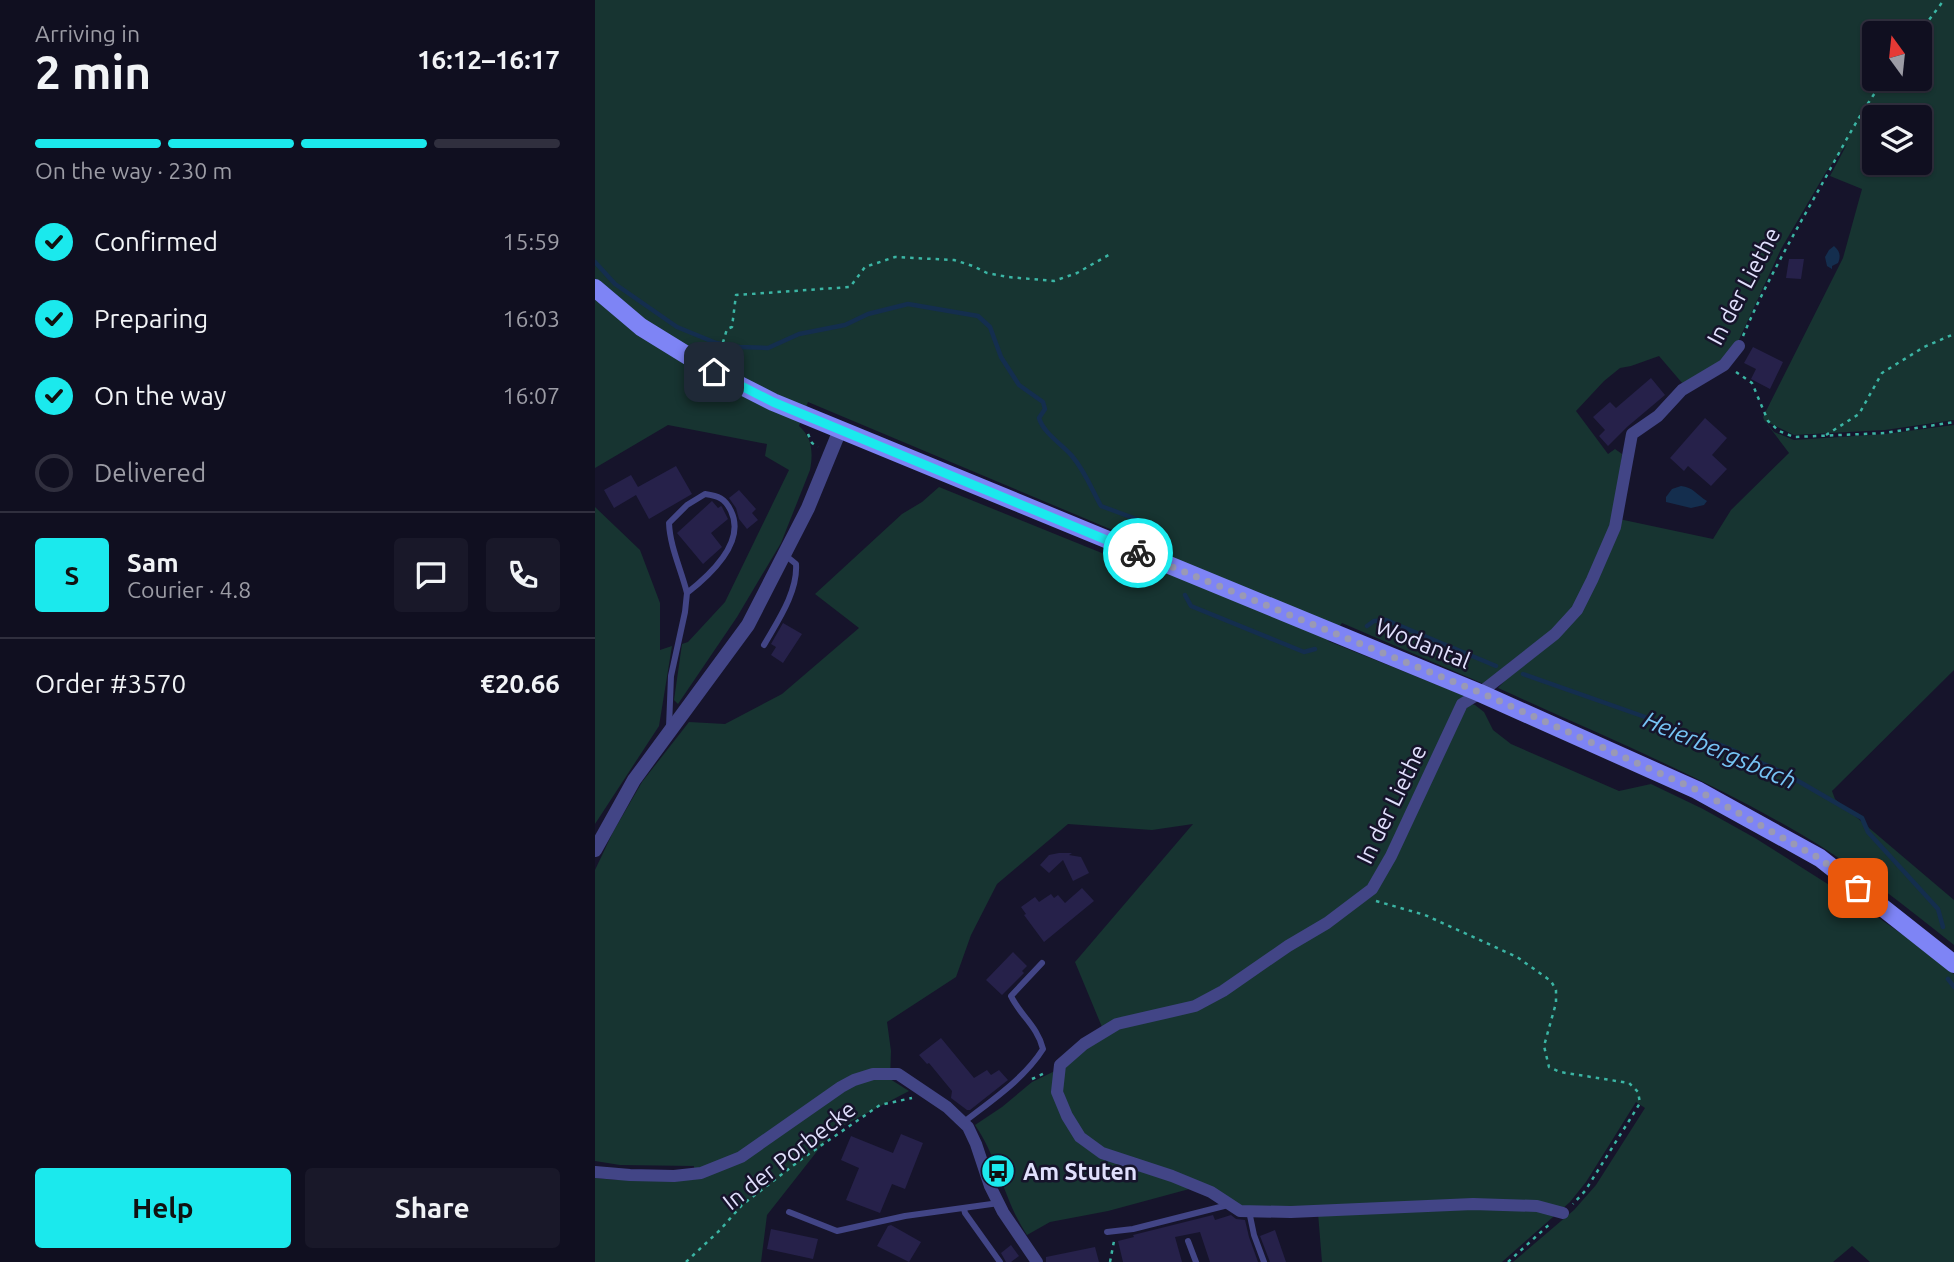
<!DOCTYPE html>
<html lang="en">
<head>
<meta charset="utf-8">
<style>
	body { margin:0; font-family:Ubuntu,sans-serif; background:#191829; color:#f1f3f6; height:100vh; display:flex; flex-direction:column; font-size:26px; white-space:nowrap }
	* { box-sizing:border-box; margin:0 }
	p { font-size:23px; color:#9c9ca5 }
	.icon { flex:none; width:38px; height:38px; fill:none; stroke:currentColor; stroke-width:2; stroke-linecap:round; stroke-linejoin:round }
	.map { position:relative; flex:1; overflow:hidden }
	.panel { display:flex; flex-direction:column; background:#100f20; width:595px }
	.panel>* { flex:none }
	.needle { width:46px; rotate:345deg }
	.tools { position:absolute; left:1267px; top:21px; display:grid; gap:14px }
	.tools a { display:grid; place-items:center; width:70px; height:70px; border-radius:7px; background:#100f20; box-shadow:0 2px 5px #0004,0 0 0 2px #302f3e; font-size:35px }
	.pin { position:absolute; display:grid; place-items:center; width:60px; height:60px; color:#fff; margin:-30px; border-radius:14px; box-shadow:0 4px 10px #0006 }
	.courier { position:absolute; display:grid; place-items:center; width:70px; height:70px; margin:-35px; border:5px solid #1be9ed; border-radius:50%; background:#fff; color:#222; box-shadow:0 2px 9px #0007 }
	.headline em { font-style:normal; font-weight:700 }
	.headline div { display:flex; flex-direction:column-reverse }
	.headline { display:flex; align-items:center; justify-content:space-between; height:119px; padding:0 35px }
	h1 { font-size:46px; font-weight:700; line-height:52px }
	.bar { display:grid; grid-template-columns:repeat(4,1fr); gap:10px 7px; align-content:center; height:84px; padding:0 35px }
	.bar i { height:9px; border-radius:5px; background:#302f3e }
	.bar .selected { background:#1be9ed }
	.bar p { grid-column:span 4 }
	.line { display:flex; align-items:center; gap:18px; padding:0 35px; border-top:2px solid #302f3e }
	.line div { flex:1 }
	.round { display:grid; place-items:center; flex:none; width:74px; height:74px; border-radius:7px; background:#191829 }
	ol { padding:0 35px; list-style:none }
	li { display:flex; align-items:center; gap:21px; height:77px }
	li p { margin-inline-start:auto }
	li .icon { padding:7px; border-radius:50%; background:#1be9ed; color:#111; stroke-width:4 }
	li:last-child { color:#9c9ca5 }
	li i { width:38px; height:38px; border:4px solid #302f3e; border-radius:50% }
	.cta { display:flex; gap:14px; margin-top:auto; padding:14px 35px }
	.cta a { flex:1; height:80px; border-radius:7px; background:#1be9ed; color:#111; font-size:28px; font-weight:700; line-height:80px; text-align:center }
	.cta a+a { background:#191829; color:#f1f3f6 }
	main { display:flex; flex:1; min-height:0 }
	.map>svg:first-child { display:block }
	.green { fill:#173431; fill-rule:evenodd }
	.water { fill:#142e4e }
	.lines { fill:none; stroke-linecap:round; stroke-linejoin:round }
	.stream { stroke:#142e4e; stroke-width:4.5 }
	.building { fill:#26214a }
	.path { stroke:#3bb5a4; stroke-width:2.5; stroke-dasharray:3.5 5; stroke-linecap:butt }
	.service { stroke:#424586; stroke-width:6 }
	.minor { stroke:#424586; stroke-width:12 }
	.tertiary { stroke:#424586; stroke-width:14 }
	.secondary { stroke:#7e84f5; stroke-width:18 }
	.done { stroke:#9a99b4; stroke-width:7; stroke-dasharray:0 12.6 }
	.route { stroke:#1be9ed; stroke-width:9 }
	.labels { text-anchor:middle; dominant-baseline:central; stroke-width:5; stroke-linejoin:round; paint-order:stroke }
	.street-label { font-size:23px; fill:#e1e0fd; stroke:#16142b }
	.poi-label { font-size:23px; font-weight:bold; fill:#e1e0fd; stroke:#16142b; text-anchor:start }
	.water-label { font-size:24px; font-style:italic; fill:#76c4f4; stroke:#16142b }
</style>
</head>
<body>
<main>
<section class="panel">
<div class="headline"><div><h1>2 min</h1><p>Arriving in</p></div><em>16:12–16:17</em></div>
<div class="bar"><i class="selected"></i><i class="selected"></i><i class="selected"></i><i></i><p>On the way · 230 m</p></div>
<ol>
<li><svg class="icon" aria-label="check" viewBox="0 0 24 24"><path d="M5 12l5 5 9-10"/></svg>Confirmed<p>15:59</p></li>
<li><svg class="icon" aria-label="check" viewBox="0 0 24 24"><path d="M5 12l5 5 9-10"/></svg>Preparing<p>16:03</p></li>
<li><svg class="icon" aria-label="check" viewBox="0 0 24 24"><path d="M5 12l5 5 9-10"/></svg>On the way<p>16:07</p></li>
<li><i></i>Delivered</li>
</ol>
<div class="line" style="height:126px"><b class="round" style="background:#1be9ed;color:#111">S</b><div><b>Sam</b><p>Courier · 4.8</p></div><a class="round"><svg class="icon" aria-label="chat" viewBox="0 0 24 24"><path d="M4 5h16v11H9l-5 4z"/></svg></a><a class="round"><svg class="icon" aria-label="phone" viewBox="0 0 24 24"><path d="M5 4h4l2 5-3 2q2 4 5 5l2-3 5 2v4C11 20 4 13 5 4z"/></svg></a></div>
<div class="line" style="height:91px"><div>Order #3570</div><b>€20.66</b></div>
<div class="cta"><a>Help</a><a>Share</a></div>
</section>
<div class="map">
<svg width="1359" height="1262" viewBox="0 0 1359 1262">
	<rect width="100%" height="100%" fill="#16142b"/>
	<path class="green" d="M0,0H1359V420L1290,430L1199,435L1170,421L1179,432L1199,440L1290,434L1359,425V670L1237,791L1240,799L1359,900V945C1309,905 1259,865 1204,833C1108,777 1004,734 903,688L926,663L964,635L985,610L1015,548L1024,519L1118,539L1136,510L1194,453L1169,420L1168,417L1248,258L1267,189L1235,176L1252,144L1231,172L1186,249L1142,344L1127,362L1088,384L1064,356L1036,366L1025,368L1009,381L981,411L1013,454L1020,449L1027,454L1022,498L1013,538L978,609L960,631L915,662L889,684L747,623L733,641L870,696L863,704C850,732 836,759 823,787C806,826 792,868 761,898L625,989L599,1003L507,1027L480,962L598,824L557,830L473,824L402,884L376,935L361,977L292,1022L296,1051L295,1079L314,1091L238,1131L172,1215L166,1262H0V1178L22,1180H99V1166L25,1165L0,1161V870L18,832L47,782L94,722L130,724L187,694L264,628L220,594L307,514L327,502L344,487L534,564L546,542L213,402L204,426C218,438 218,454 215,470L186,543L142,617L83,704L79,700L87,644L93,642L130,602L194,470L170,456L172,444L73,425L0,468ZM1279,33H1325V79H1279ZM1279,117H1325V163H1279Z
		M0,507L45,550L65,603V650L77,646L64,726L0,824Z
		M874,703L880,705L889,712L898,730L916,744L1024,791L1056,784L1108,809L1160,838L1258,900L1314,939L1359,974V1262H1275L1257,1246L1238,1262H918L979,1210L1001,1185L1050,1108L1041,1102L991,1182L975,1202L907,1262H727L723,1213L645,1207L509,1149L488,1136L466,1091L470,1064L521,1029L575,1016L763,904Z
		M462,1070L481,1138L598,1188L513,1211L455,1222L432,1235C409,1201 403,1158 380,1125L407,1107L437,1082Z"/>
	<path class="water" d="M1239,246C1245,251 1246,256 1243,263L1237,266V269L1232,266L1230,257L1234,250Z
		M1086,486C1098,487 1102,495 1112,501L1109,505L1096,508L1071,502V497L1077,489Z"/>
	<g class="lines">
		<path class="stream" d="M0,262L20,284L82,327L121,343L144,347L173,348L204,334L250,325L273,314L313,304L383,316L395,327L406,357L424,385L448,402L450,409L444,418C449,434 467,444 477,456C490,471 497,490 506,506L549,522L564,533L567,544
			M590,595L596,606L709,652L720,649
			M772,626L779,621L791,620L901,666
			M928,674L1070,724L1128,746L1191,774L1267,818L1273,832L1343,909L1348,927
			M1353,979L1359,987"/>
	</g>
	<path class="building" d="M1194,259H1209L1206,279L1191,278Z
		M1158,347L1188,362L1175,389L1156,379L1161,369L1149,363Z
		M1056,378L1070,395L1032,427L1013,446L1004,436L1010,430L998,417L1015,402L1021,408Z
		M1110,418L1132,438L1117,455L1132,469L1116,486L1093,466L1089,471L1075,458Z
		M81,466L97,494L54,519L41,495L19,508L9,490L36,475L43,487Z
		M144,490L161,509L157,513L163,520L152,529L144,519L141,508L134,498Z
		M117,501L123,508L126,506L127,507L133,519L116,533L127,547L108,564L82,533Z
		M188,623L207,634L188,663L176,655L181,647L176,644Z
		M464,853H477L474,855L486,857L494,873L478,881L468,860L454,873L445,865L454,855Z
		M487,888L499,901L449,942L429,915L431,914L426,907L440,897L444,902L456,894L459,898L463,895L470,903Z
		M418,952L432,966L427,971L429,973L407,995L391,980Z
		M346,1038L379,1078L392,1070L396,1075L404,1070L413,1080L375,1110H372L356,1098L357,1091L334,1063L332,1064L324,1055Z
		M306,1134L328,1143L310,1189L297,1184L285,1213L251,1200L264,1168L246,1160L256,1136L298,1153Z
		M618,1215L620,1220L636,1215L641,1219L650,1220L654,1237L663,1262H615L605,1232L580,1237L587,1262H528L523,1241L539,1237L538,1235Z
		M296,1225L326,1242L314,1262L282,1246L293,1226Z
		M176,1229L223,1239L218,1259L172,1249Z
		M680,1230L691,1262H675L665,1236Z
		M416,1245L424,1256L416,1262H411L406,1253Z
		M500,1247L504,1262H451V1257Z"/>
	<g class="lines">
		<path class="path" d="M1324,33L1349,0
			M1148,336C1170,284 1199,234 1227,184C1247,148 1265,112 1290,79
			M123,359L132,329L137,327L141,295L255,287L270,267L300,257L359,260L378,266L392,273L413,277L459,281L482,273L517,253
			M1141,372L1157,383L1173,421L1184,431L1199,437L1290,433L1359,422
			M213,434L217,443L223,447
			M1231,435L1264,414L1287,373L1329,347L1359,334
			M781,901L830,915L922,957L956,981L961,990V1003L949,1046L954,1067L965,1072L1034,1083L1043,1092L1045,1103L1037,1116L990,1191L978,1204
			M437,1079L450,1073
			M91,1262L125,1230L147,1205L208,1158L285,1105L317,1098
			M515,1262L519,1241
			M913,1262L957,1222"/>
		<path class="service" d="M169,645C182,622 203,592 201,564L190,555
			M74,727L76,676L90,612L92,593C115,575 151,542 136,511C130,498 123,496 110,494L92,505L74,523C75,547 86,569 92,593
			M369,1122C397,1100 429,1079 448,1049C443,1027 425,1015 416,996L447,963
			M369,1209L370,1213L405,1262
			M654,1211L659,1235L669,1262
			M194,1212L242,1231L310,1216L404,1203
			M512,1232L538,1229L633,1205
			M593,1241L601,1262"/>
		<path class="minor" d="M0,1172L35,1175L79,1176L106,1173L146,1157L246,1087L259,1080L278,1074H303L352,1107L373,1127L381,1144L395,1186L408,1212L442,1262
			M968,1213L942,1206L878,1204L696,1212L645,1211L616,1192L577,1176L507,1153L485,1137L472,1116L462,1092L465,1065L489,1044L522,1024L600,1006L628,991L693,946L732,923L777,889L796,856L867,704L885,693L960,634L982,610L997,580L1020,527L1037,434L1063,416L1087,390L1129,365L1144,346"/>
		<path class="tertiary" d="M0,850L39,780L153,625L213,508L245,430"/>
		<path class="secondary" d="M0,288L46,327L119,372L178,402L885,693L1102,790L1225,858L1359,964"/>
	</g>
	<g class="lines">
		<path class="done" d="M543,553L891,695L1102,790L1224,858L1263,888"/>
		<path class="route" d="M119,372L178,402L543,553"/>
	</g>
	<defs>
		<g id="bus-disc" transform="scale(1.75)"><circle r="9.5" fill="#1be9ed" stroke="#16142b"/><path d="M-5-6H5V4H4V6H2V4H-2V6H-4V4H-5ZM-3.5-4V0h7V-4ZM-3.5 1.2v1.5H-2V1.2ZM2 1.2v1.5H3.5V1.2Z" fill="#111"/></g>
	</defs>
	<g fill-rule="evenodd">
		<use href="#bus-disc" x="403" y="1171"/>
	</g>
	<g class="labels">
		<g class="street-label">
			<text transform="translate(1148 286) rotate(-62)">In der Liethe</text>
			<text transform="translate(828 643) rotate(22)">Wodantal</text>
			<text transform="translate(796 804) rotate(-64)">In der Liethe</text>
			<text transform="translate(194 1155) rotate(-38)">In der Porbecke</text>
		</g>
		<g class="poi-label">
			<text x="428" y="1171">Am Stuten</text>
		</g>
		<g class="water-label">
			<text transform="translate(1125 750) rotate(23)">Heierbergsbach</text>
		</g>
	</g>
</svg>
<div class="tools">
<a><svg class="needle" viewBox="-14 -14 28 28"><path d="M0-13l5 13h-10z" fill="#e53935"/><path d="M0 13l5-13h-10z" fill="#9c9ca5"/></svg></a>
<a><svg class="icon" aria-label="layers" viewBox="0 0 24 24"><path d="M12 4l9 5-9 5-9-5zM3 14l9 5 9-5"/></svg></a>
</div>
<div class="pin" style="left:1263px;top:888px;background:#ea580c"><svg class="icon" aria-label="bag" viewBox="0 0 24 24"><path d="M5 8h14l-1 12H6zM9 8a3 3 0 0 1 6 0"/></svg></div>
<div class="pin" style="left:119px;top:372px;background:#1f2937"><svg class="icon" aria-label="home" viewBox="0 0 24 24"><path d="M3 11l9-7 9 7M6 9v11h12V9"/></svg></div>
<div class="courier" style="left:543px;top:553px"><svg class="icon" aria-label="bike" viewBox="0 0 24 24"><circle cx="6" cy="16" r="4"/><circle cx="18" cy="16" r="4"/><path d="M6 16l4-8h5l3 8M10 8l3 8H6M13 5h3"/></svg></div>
</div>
</main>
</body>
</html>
